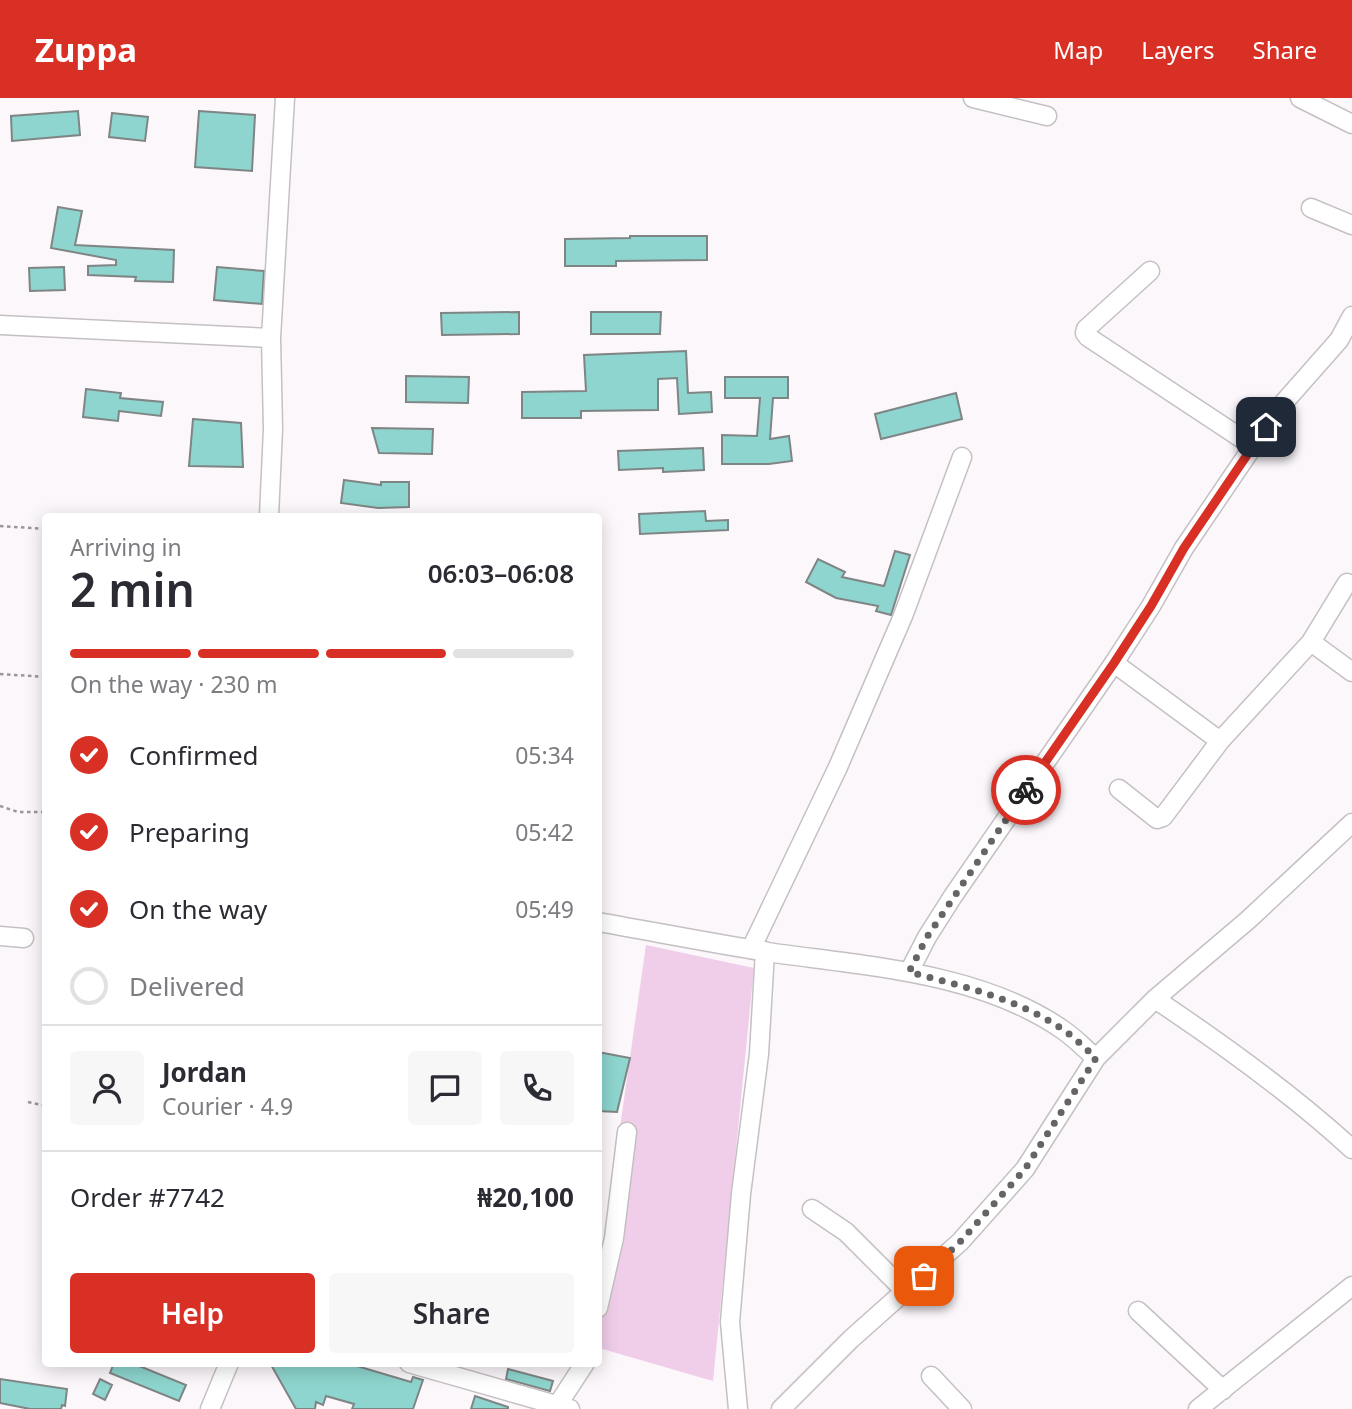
<!DOCTYPE html>
<html lang="en">
<head>
<meta charset="utf-8">
<style>
	body { margin:0; font-family:"Noto Sans",sans-serif; background:#f7f7f7; color:#2b2b33; height:100vh; display:flex; flex-direction:column; font-size:26px; white-space:nowrap }
	* { box-sizing:border-box; margin:0 }
	p { font-size:23px; color:#7c7c81 }
	.icon { flex:none; width:38px; height:38px; fill:none; stroke:currentColor; stroke-width:2; stroke-linecap:round; stroke-linejoin:round }
	.map { position:relative; flex:1; overflow:hidden }
	.panel { position:absolute; left:42px; top:415px; width:560px; height:854px; display:flex; flex-direction:column; background:#fff; border-radius:7px; box-shadow:0 4px 18px #0003 }
	.panel>* { flex:none }
	.pin { position:absolute; display:grid; place-items:center; width:60px; height:60px; color:#fff; margin:-30px; border-radius:14px; box-shadow:0 4px 10px #0006 }
	.courier { position:absolute; display:grid; place-items:center; width:70px; height:70px; margin:-35px; border:5px solid #d93025; border-radius:50%; background:#fff; color:#222; box-shadow:0 2px 9px #0007 }
	.head em { font-style:normal; font-weight:600 }
	.head div { display:flex; flex-direction:column-reverse }
	.head { display:flex; align-items:center; justify-content:space-between; height:119px; padding:0 28px }
	h1 { font-size:46px; font-weight:600; line-height:52px }
	.bar { display:grid; grid-template-columns:repeat(4,1fr); gap:10px 7px; align-content:center; height:84px; padding:0 28px }
	.bar i { height:9px; border-radius:5px; background:#e1e1e2 }
	.bar .current { background:#d93025 }
	.bar p { grid-column:span 4 }
	.line { display:flex; align-items:center; gap:18px; padding:0 28px; border-top:2px solid #e1e1e2 }
	.line div { flex:1 }
	.round { display:grid; place-items:center; flex:none; width:74px; height:74px; border-radius:7px; background:#f7f7f7 }
	ol { padding:0 28px; list-style:none }
	li { display:flex; align-items:center; gap:21px; height:77px }
	li p { margin-inline-start:auto }
	li .icon { padding:7px; border-radius:50%; background:#d93025; color:#fff; stroke-width:4 }
	li:last-child { color:#7c7c81 }
	li i { width:38px; height:38px; border:4px solid #e1e1e2; border-radius:50% }
	.button { display:flex; gap:14px; margin-top:auto; padding:14px 28px }
	.button a { flex:1; height:80px; border-radius:7px; background:#d93025; color:#fff; font-size:28px; font-weight:600; line-height:80px; text-align:center }
	.button a+a { background:#f7f7f7; color:#2b2b33 }
	header { display:flex; align-items:center; gap:42px; box-sizing:border-box; height:98px; padding:0 35px; background:#d93025; color:#fff }
	header strong { font-size:33px }
	nav { display:flex; gap:38px; margin-inline-start:auto; font-size:24px }
	.map>svg:first-child { display:block }
	.green { fill:#f0cee9 }
	.building { fill:#8dd5ce; stroke:#7f8584; stroke-width:2 }
	.lines { fill:none; stroke-linecap:round; stroke-linejoin:round }
	.minor-casing { stroke:#c4c0c3; stroke-width:21 }
	.path { stroke:#9a979a; stroke-width:2.5; stroke-dasharray:3.5 3.5; stroke-linecap:butt }
	.minor { stroke:#fff; stroke-width:18 }
	.done { stroke:#666466; stroke-width:7; stroke-dasharray:0 12.6 }
	.route { stroke:#d93025; stroke-width:9 }
</style>
</head>
<body>
<header>
<strong>Zuppa</strong>
<nav><a>Map</a><a>Layers</a><a>Share</a></nav>
</header>
<div class="map">
<svg width="1352" height="1311" viewBox="0 0 1352 1311">
	<rect width="100%" height="100%" fill="#fcf7fb"/>
	<path class="green" d="M646,847L754,870L713,1283L599,1250V1177Z"/>
	<path class="building" d="M78,13L80,37L12,43L11,18Z
		M199,13L255,17L252,73L195,69Z
		M112,15L148,19L145,43L109,39Z
		M58,109L82,113L75,147L174,152L173,184L135,183L136,179L88,177V168L116,167V162L51,150Z
		M630,138H707V162L616,163V168H565V141L630,140Z
		M64,169L65,192L30,193L29,170Z
		M217,169L264,173L262,206L214,202Z
		M519,214V236L442,237L441,215Z
		M591,214H661L660,236H591Z
		M686,253L688,295L711,294L712,314L679,316L677,280L658,281V312L581,313V320H522V294L586,293L584,257Z
		M406,278L469,279L468,305L406,304Z
		M725,279H788V300H773L770,341L789,338L792,363L769,366H722V337L757,338L760,300H725Z
		M86,291L121,295L120,300L163,304L161,318L119,313L118,323L83,319Z
		M956,295L962,321L881,341L875,316Z
		M193,321L241,325L243,369L189,368Z
		M372,330L433,331L432,356L379,355Z
		M703,350L704,372L663,374V370L619,372L618,353Z
		M344,382L381,387V384H409V409L378,410L341,405Z
		M705,413L706,423L728,422V432L640,436L639,416Z
		M895,453L910,457L891,517L876,513L878,508L836,500L806,484L818,461L845,474L842,479L884,488Z
		M598,954L630,960L617,1014L598,1013Z
		M114,1265H132L186,1287L179,1303L110,1275Z
		M270,1265H347L411,1284L413,1279L423,1282L413,1311H352L354,1306L326,1298L323,1307L316,1304L315,1311H296Z
		M508,1271L553,1283L550,1293L506,1281Z
		M0,1281L67,1291L65,1308L62,1307L61,1311H30L0,1305Z
		M100,1281L112,1287L105,1302L93,1296Z
		M475,1298L508,1309V1311H471Z"/>
	<g class="lines">
		<g class="minor-casing">
			<path id="minor" d="M973,0L1047,18
				M1300,0L1352,26
				M1311,110L1352,127
				M1150,173L1086,231L1085,235L1088,239L1253,348
				M0,227L271,240
				M269,418L273,331L271,240L285,0
				M1347,485L1311,544L1352,574
				M1114,565L1220,643
				M1119,691L1157,721L1163,719L1220,643L1311,544
				M598,824C655,834 711,845 767,854C864,868 980,874 1063,932C1075,940 1085,951 1096,960
				M0,838L24,840
				M751,851L838,669L903,518L962,359
				M909,874L927,839L953,798L1114,565L1151,508L1184,450L1279,310L1339,242L1352,218
				M1155,901C1224,947 1291,995 1352,1051
				M812,1111L846,1134L906,1194
				M598,1210L614,1140L627,1034
				M1138,1213L1223,1292
				M409,1265L570,1311
				M931,1278L962,1311
				M210,1311L229,1265
				M555,1311L585,1265
				M738,1311L730,1224L741,1096L759,956L765,853
				M781,1311L851,1241L960,1144L1025,1071L1096,960L1155,901L1248,822L1352,725
				M1198,1311L1352,1188"/>
		</g>
		<path class="path" d="M0,428L46,431
			M0,576L46,579
			M0,708L18,714H46
			M28,1004L46,1008"/>
		<use href="#minor" class="minor"/>
	</g>
	<g class="lines">
		<path class="done" d="M924,1178L960,1144L1025,1071L1096,960C1085,950 1074,939 1062,931C1016,900 962,888 909,874L927,839L1026,692"/>
		<path class="route" d="M1026,692L1114,565L1151,508L1184,450L1266,329"/>
	</g>
</svg>
<div class="pin" style="left:924px;top:1178px;background:#ea580c"><svg class="icon" aria-label="bag" viewBox="0 0 24 24"><path d="M5 8h14l-1 12H6zM9 8a3 3 0 0 1 6 0"/></svg></div>
<div class="pin" style="left:1266px;top:329px;background:#1f2937"><svg class="icon" aria-label="home" viewBox="0 0 24 24"><path d="M3 11l9-7 9 7M6 9v11h12V9"/></svg></div>
<div class="courier" style="left:1026px;top:692px"><svg class="icon" aria-label="bike" viewBox="0 0 24 24"><circle cx="6" cy="16" r="4"/><circle cx="18" cy="16" r="4"/><path d="M6 16l4-8h5l3 8M10 8l3 8H6M13 5h3"/></svg></div>
<section class="panel">
<div class="head"><div><h1>2 min</h1><p>Arriving in</p></div><em>06:03–06:08</em></div>
<div class="bar"><i class="current"></i><i class="current"></i><i class="current"></i><i></i><p>On the way · 230 m</p></div>
<ol>
<li><svg class="icon" aria-label="check" viewBox="0 0 24 24"><path d="M5 12l5 5 9-10"/></svg>Confirmed<p>05:34</p></li>
<li><svg class="icon" aria-label="check" viewBox="0 0 24 24"><path d="M5 12l5 5 9-10"/></svg>Preparing<p>05:42</p></li>
<li><svg class="icon" aria-label="check" viewBox="0 0 24 24"><path d="M5 12l5 5 9-10"/></svg>On the way<p>05:49</p></li>
<li><i></i>Delivered</li>
</ol>
<div class="line" style="height:126px"><a class="round"><svg class="icon" aria-label="person" viewBox="0 0 24 24"><circle cx="12" cy="8" r="4"/><path d="M4 21q1-7 8-7t8 7"/></svg></a><div><b>Jordan</b><p>Courier · 4.9</p></div><a class="round"><svg class="icon" aria-label="chat" viewBox="0 0 24 24"><path d="M4 5h16v11H9l-5 4z"/></svg></a><a class="round"><svg class="icon" aria-label="phone" viewBox="0 0 24 24"><path d="M5 4h4l2 5-3 2q2 4 5 5l2-3 5 2v4C11 20 4 13 5 4z"/></svg></a></div>
<div class="line" style="height:91px"><div>Order #7742</div><b>₦20,100</b></div>
<div class="button"><a>Help</a><a>Share</a></div>
</section>
</div>
</body>
</html>
